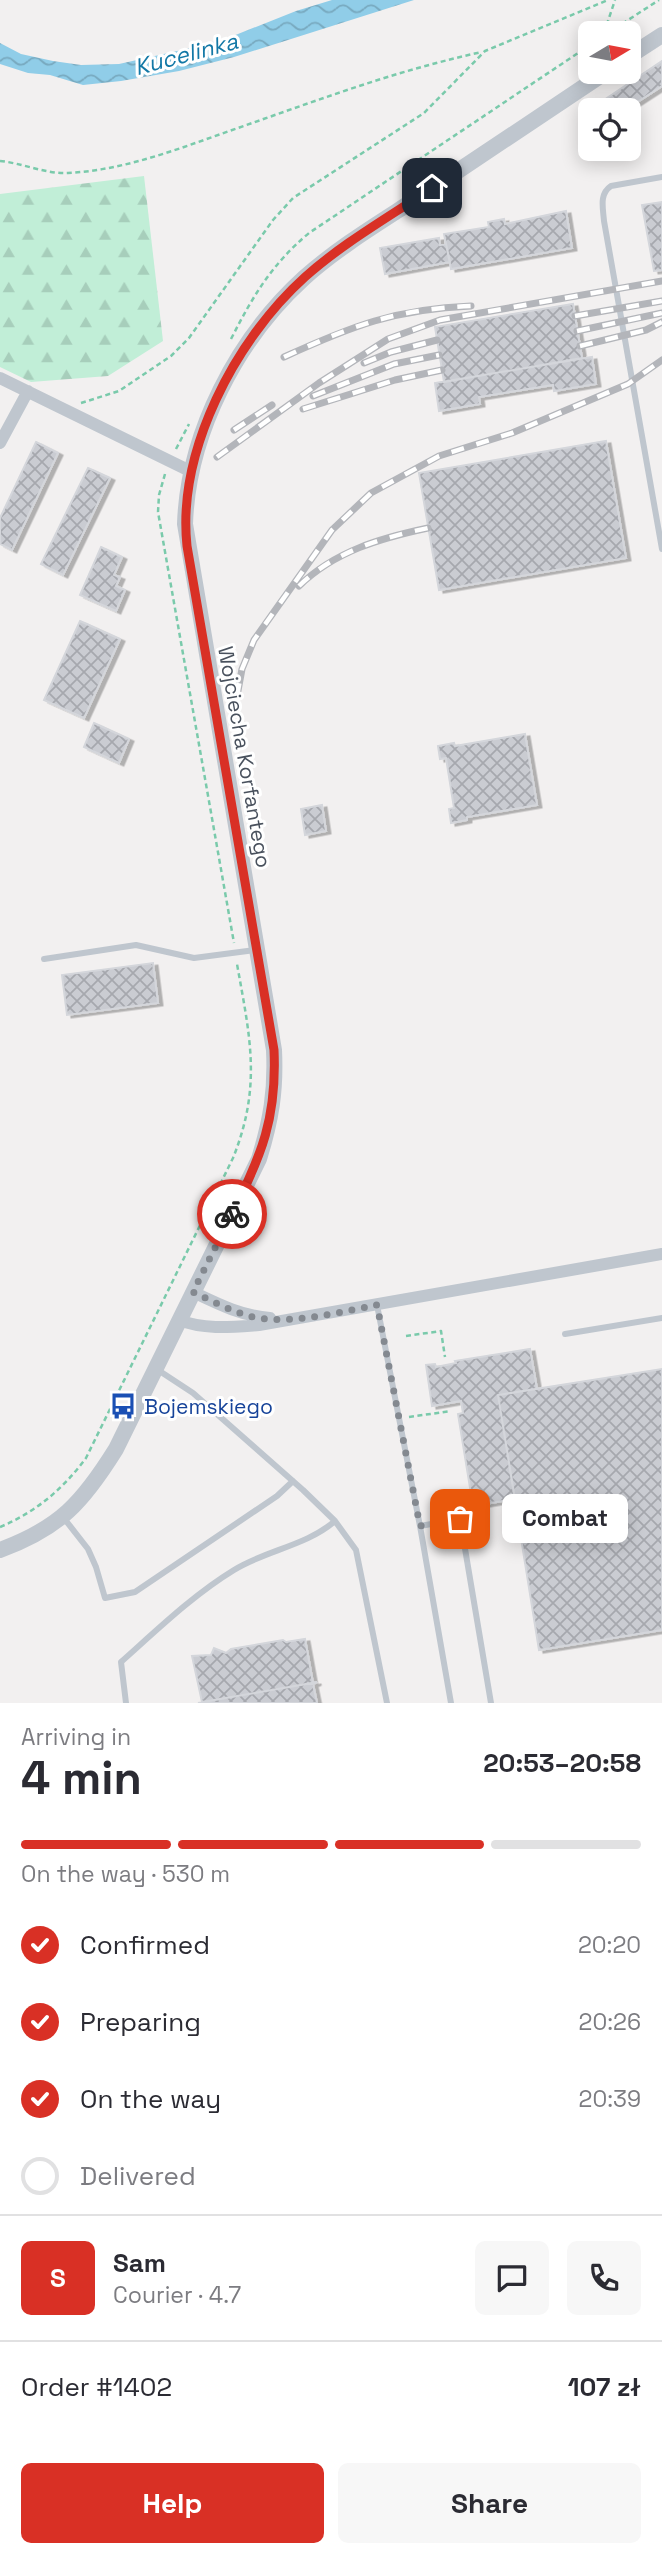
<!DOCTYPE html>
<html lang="en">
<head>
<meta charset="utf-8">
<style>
	body { margin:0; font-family:"Space Grotesk",sans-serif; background:#f7f7f7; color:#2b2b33; height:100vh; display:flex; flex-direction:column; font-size:26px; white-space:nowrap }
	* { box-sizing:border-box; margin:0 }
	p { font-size:23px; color:#7c7c81 }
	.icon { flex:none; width:38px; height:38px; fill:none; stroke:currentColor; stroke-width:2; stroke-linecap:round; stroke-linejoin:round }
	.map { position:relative; height:1703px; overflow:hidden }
	.details { display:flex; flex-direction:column; background:#fff; flex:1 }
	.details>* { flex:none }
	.needle { width:46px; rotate:80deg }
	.tools { position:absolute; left:578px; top:21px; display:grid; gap:14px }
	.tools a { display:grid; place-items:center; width:63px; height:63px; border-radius:10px; background:#fff; box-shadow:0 4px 18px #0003; font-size:35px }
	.pin { position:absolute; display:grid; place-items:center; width:60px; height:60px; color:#fff; margin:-30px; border-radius:14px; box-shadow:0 4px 10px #0006 }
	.courier { position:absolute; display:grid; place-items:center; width:70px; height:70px; margin:-35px; border:5px solid #d93025; border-radius:50%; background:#fff; color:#222; box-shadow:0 2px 9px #0007 }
	.bubble { position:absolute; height:49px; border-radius:10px; background:#fff; box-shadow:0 4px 18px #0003; font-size:23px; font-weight:800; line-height:49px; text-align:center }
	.head em { font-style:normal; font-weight:800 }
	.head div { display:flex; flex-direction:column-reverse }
	.head { display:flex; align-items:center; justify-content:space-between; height:119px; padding:0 21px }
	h1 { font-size:46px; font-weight:800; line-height:52px }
	.bar { display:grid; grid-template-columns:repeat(4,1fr); gap:10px 7px; align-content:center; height:84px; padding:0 21px }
	.bar i { height:9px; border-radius:5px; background:#e1e1e2 }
	.bar .selected { background:#d93025 }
	.bar p { grid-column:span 4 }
	.line { display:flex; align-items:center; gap:18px; padding:0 21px; border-top:2px solid #e1e1e2 }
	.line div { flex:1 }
	.round { display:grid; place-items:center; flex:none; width:74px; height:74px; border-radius:10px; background:#f7f7f7 }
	ol { padding:0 21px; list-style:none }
	li { display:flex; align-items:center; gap:21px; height:77px }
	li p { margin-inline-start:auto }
	li .icon { padding:7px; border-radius:50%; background:#d93025; color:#fff; stroke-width:4 }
	li:last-child { color:#7c7c81 }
	li i { width:38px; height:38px; border:4px solid #e1e1e2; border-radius:50% }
	.button { display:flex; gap:14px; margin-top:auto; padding:14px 21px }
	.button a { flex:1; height:80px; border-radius:10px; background:#d93025; color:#fff; font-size:28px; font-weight:800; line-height:80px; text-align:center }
	.button a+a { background:#f7f7f7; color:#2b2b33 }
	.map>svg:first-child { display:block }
	.forest { fill:url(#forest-firs) }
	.water { fill:url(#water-waves) }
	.building { fill:url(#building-cross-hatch); stroke:#d4d6db; stroke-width:2; filter:url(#shadow) }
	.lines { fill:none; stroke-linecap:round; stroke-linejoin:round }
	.path { stroke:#7acaab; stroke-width:2.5; stroke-dasharray:5 3.5; stroke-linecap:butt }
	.service { stroke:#bfc6ce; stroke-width:6 }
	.minor { stroke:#bfc6ce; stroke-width:12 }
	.tertiary { stroke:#bfc6ce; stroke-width:16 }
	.rail-casing { stroke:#b3b5ba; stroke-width:7 }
	.rail { stroke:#fff; stroke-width:4.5; stroke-dasharray:13; stroke-linecap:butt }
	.done { stroke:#848990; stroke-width:7; stroke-dasharray:0 12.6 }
	.route { stroke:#d93025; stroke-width:9 }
	.labels { text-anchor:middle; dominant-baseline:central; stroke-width:6; stroke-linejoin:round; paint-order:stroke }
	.street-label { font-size:21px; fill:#49515d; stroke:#fff }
	.transit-label { font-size:21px; fill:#164399; stroke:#fff; text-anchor:start }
	.water-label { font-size:23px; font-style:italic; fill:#1378a6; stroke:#fff }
</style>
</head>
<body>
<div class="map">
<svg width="662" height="1703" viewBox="0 0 662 1703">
	<defs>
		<pattern id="forest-firs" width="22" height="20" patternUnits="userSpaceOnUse" patternTransform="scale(1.75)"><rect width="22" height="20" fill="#c1eed7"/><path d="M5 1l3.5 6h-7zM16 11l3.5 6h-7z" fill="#a7cebb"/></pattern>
		<pattern id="water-waves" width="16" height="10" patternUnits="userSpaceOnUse" patternTransform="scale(1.75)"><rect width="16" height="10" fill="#90cde8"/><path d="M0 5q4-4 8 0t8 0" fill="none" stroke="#78a9bf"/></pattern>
		<pattern id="building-cross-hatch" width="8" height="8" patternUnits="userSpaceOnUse" patternTransform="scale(1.75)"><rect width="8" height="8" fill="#caccd2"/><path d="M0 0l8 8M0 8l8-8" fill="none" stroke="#a6a8ae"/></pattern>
		<filter id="shadow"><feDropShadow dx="4.5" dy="2.5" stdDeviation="0" flood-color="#0004"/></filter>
	</defs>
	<rect width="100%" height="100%" fill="#f2f0f0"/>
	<path class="forest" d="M144,176L163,341L108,376L31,382L0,367V194Z"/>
	<path class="water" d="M332,0H414L234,57L179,71L121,81L83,85L50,75L28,73L0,64V43L21,54L53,61L81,65L119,64L195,47L233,36L296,11Z"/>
	<path class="building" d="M662,61V86L625,110H597L595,106Z
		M662,202V270L654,271L642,205Z
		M566,211L572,248L451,269L444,234L489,227L488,222L504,219L505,224Z
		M439,238L440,245L446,244L450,262L385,274L380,248Z
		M573,304L582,358L444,382L435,327Z
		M592,357L596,384L554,391L553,385L479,397L480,404L439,411L435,383Z
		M606,441L626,558L439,590L419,473Z
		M36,442L58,453L12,550L0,544V518Z
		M88,468L110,478L63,575L41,564Z
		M101,547L122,557L114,575L120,577L116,586L125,590L116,611L80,595Z
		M80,621L120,639L84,718L44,700Z
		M94,723L129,739L119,763L84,747Z
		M525,734L537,805L467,817V820L451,823L449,809L454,808L446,758L440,759L438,746L454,743L455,746Z
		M322,805L326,831L305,835L301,809Z
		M153,963L158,1003L67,1015L62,975Z
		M530,1349L537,1389L498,1395L515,1499L473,1506L458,1414L463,1413L461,1401L432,1406L426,1365L435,1364L436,1367L456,1363L455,1361Z
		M662,1369V1630L539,1650L498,1395Z
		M305,1639L313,1683L202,1702L192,1656L211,1655L214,1648L226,1653L231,1649L283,1640L286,1642Z
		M317,1682L313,1684L317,1703H198Z"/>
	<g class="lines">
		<path class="path" d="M604,33L615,0
			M608,33L659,0
			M0,161C22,163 45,174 68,173C127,170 183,147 238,128C318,100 398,70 482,52
			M231,339C253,296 271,265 309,233L590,45
			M81,403L119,391L171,356L189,338L273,220L293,198L424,113L485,51L608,0
			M176,449L189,424
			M165,474L159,495L158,512L234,943
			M406,1336L441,1331L445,1357
			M409,1417L451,1411
			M0,1527C36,1512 63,1489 86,1458L233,1158C262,1086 250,1037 237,964"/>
		<path class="service" d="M662,177L611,186C599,194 603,208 604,221L662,549
			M44,959L136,945L194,958L255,950
			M377,1305L420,1526L451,1703
			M565,1334L662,1318
			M158,1370L193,1393L303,1490L335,1521L356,1550L387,1703
			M63,1517L88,1549L96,1567L105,1598L135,1592L277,1496L293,1481
			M420,1526L460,1519L491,1703
			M126,1703L121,1662C157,1630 193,1595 234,1570C266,1550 306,1546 335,1521"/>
		<path class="minor" d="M0,378L190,471
			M0,443L28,391
			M193,1292C218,1304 242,1316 270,1318
			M179,1320C204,1330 232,1327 259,1325L662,1254"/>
		<path class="tertiary" d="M628,57L662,35
			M0,1550C60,1528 83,1502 116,1449L259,1159C271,1120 276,1091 274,1050L185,524C188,433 237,339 304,278C343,243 391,216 434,187C492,148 549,110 606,72"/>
		<g class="rail-casing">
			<path id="rail" d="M575,316L662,301
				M577,331L662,313
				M580,346L646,330L662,322
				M284,357C352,326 395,309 471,306
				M364,363L391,352L437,340
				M313,396L394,364L439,355
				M303,409L395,380L442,370
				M234,430L272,405
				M217,457L319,383L388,339L440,320L662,281
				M299,586C335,551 381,538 428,528
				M237,696L242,669L254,640L332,530L371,493L439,456L512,433L628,384L662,360"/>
		</g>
		<use href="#rail" class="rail"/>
	</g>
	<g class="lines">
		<path class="done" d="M232,1214L193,1292C212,1301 232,1312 253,1317C293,1325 338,1312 377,1305L420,1526L460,1519"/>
		<path class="route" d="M232,1214C262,1155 277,1117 274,1050L187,546C177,451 235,340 305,277C343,243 389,217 432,188"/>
	</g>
	<defs>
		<g id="bus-bare" transform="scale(2.1)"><path d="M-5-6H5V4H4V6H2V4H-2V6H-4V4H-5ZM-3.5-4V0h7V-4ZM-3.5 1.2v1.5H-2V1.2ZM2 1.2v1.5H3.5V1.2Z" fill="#1a4fb4" stroke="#fff" stroke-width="2.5" paint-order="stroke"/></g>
	</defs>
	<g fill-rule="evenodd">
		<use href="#bus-bare" x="123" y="1406"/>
	</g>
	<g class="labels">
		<g class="street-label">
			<text transform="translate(245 757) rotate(80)">Wojciecha Korfantego</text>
		</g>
		<g class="transit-label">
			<text x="144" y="1406">Bojemskiego</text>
		</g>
		<g class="water-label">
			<text transform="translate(186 54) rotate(-15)">Kucelinka</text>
		</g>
	</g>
</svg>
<div class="tools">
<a><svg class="needle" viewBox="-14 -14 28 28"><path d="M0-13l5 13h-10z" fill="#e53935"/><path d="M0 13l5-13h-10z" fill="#7c7c81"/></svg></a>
<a><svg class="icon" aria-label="locate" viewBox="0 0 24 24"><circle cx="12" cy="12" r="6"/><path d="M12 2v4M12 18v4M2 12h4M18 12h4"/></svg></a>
</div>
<div class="pin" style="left:460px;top:1519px;background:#ea580c"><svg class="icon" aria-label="bag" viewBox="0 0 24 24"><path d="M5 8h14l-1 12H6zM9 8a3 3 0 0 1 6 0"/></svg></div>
<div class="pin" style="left:432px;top:188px;background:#1f2937"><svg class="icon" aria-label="home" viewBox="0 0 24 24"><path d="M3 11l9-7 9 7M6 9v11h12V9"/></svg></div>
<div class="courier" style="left:232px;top:1214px"><svg class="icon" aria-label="bike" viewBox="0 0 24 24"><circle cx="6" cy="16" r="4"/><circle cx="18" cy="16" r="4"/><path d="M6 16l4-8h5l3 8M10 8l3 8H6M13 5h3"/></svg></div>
<div class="bubble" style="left:502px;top:1494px;width:126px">Combat</div>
</div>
<section class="details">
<div class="head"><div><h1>4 min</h1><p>Arriving in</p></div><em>20:53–20:58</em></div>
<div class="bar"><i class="selected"></i><i class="selected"></i><i class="selected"></i><i></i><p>On the way · 530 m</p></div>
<ol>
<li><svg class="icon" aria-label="check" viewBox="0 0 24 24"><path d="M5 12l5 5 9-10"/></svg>Confirmed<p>20:20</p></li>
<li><svg class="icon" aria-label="check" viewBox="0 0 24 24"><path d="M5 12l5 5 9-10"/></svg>Preparing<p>20:26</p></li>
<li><svg class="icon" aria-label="check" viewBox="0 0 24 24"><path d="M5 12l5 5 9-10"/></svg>On the way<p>20:39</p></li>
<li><i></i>Delivered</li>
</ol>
<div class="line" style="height:126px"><b class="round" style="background:#d93025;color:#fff">S</b><div><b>Sam</b><p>Courier · 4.7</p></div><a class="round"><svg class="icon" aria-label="chat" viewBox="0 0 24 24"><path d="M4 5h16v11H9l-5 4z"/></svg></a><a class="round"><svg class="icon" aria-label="phone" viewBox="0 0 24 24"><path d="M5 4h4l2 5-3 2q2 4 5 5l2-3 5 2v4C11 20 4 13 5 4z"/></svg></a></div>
<div class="line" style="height:91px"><div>Order #1402</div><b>107 zł</b></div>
<div class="button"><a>Help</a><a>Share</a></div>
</section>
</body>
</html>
